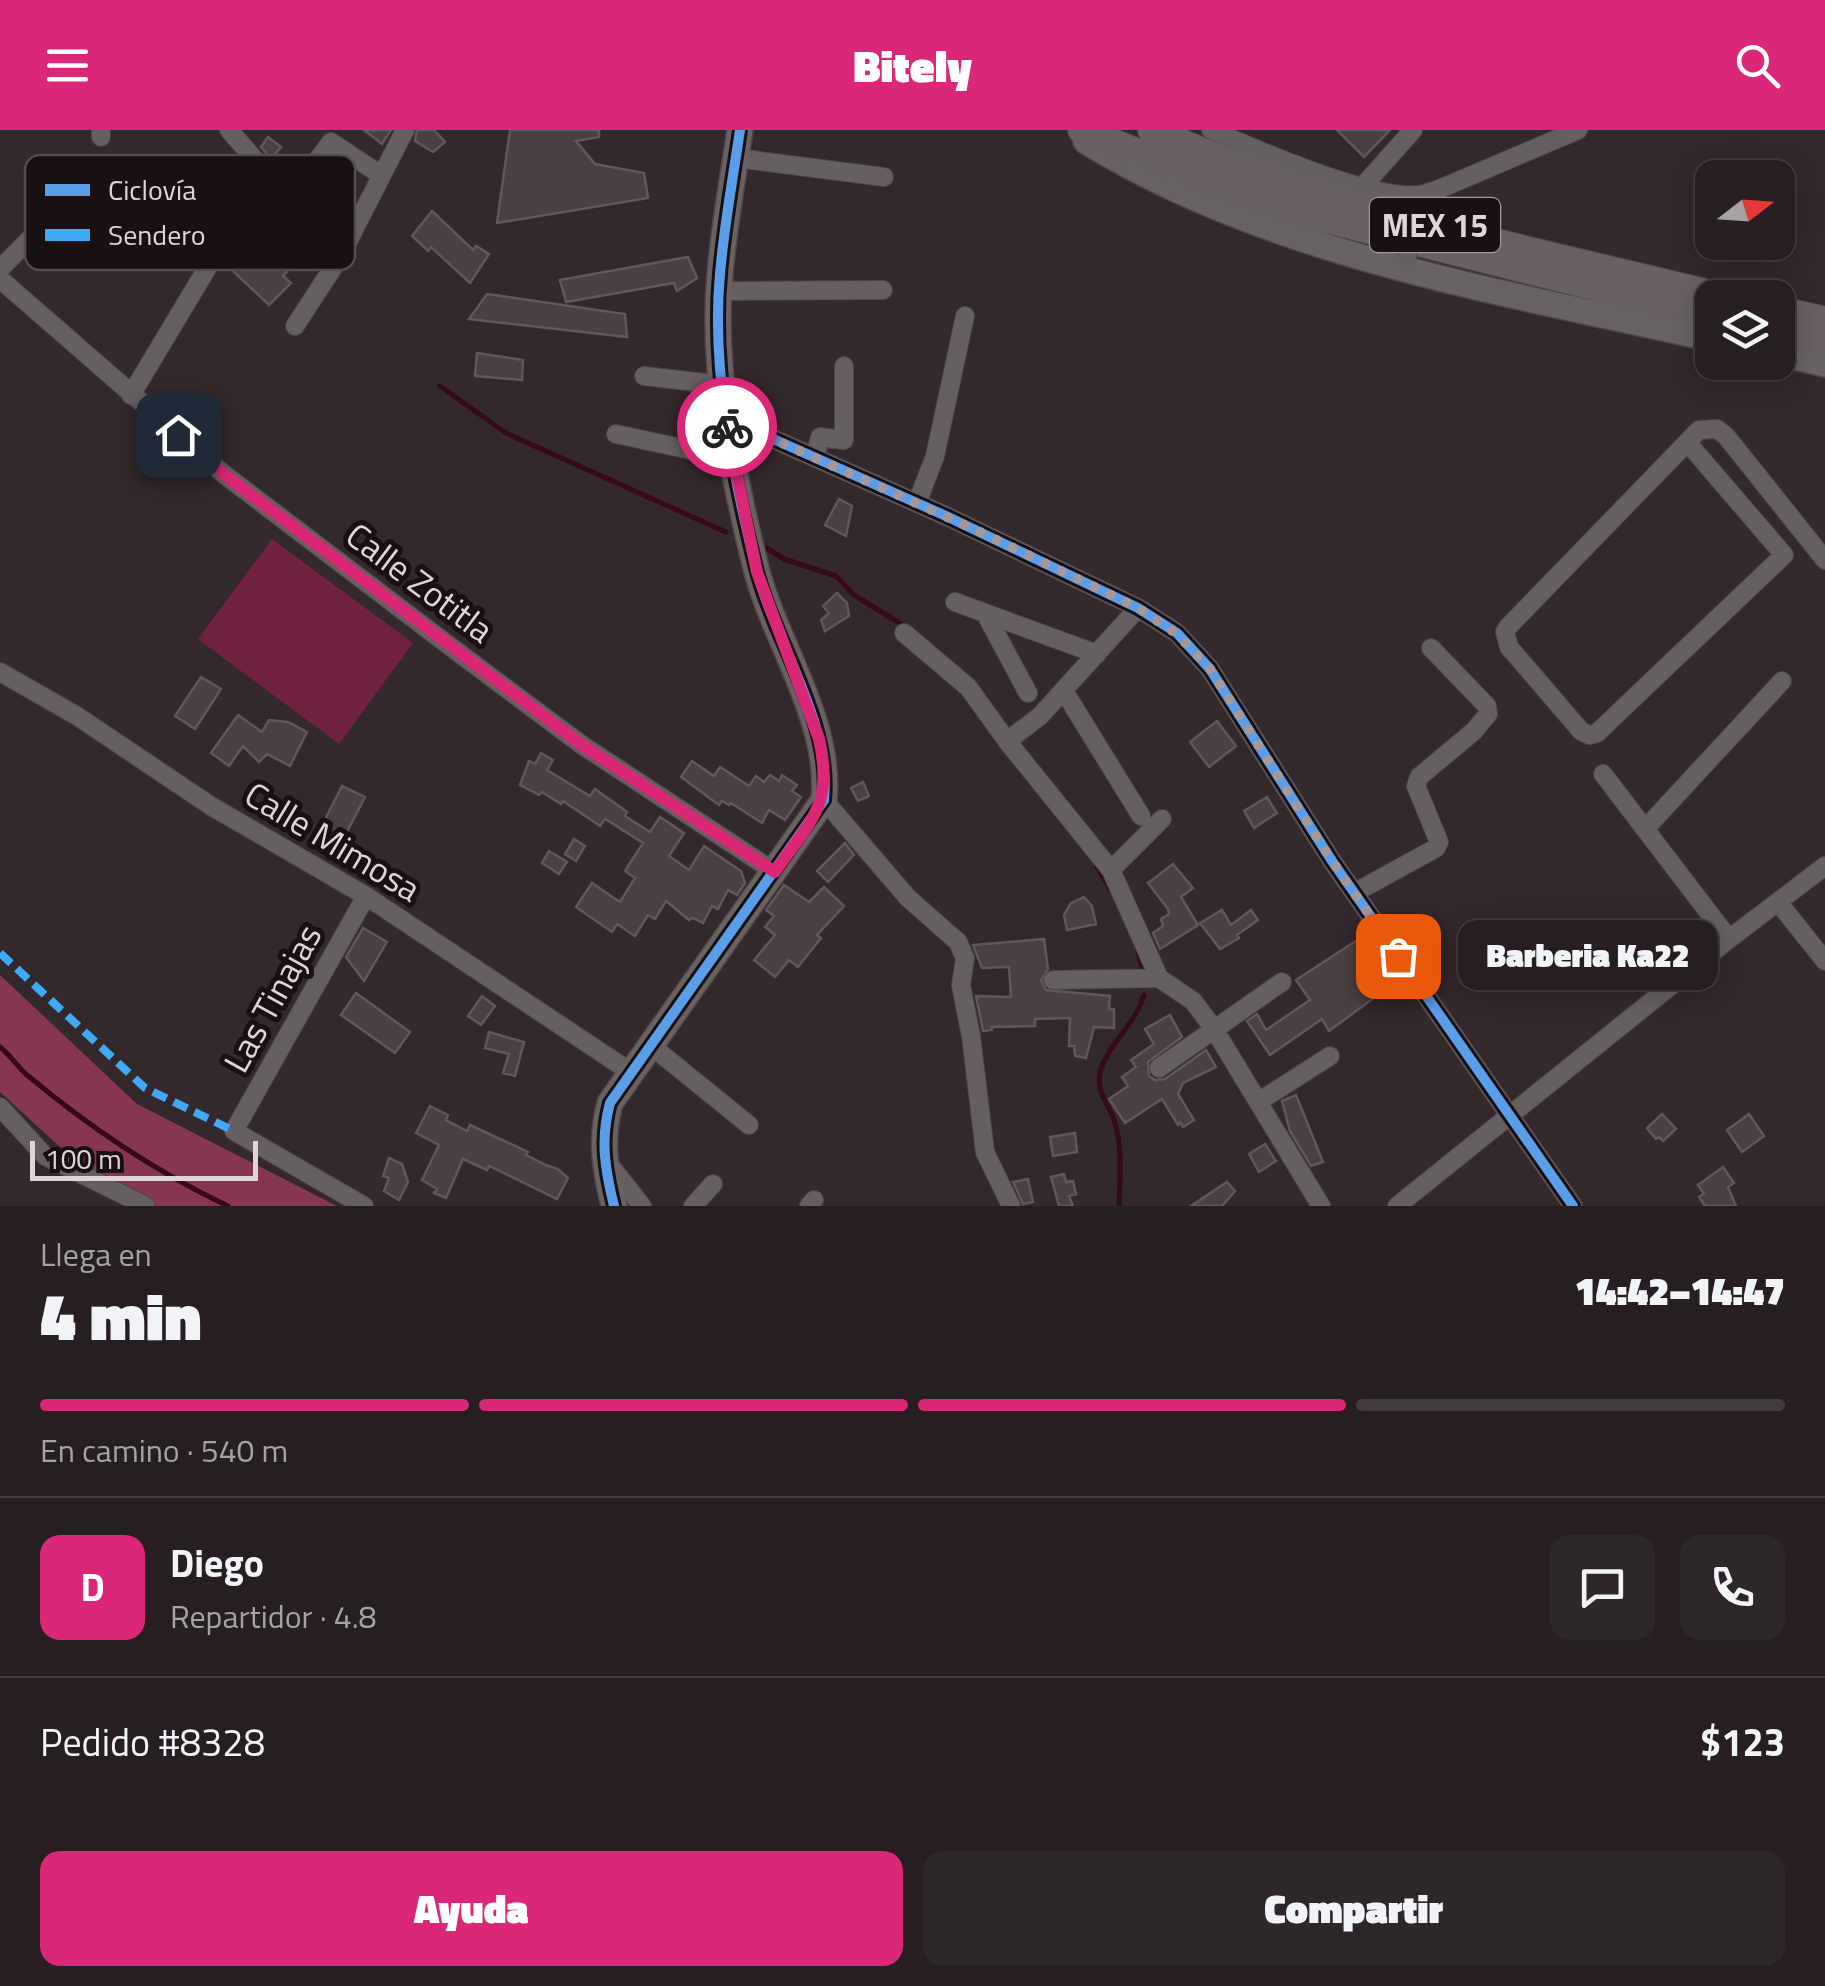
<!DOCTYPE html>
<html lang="es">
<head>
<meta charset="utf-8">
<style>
	body { margin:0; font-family:"Titillium Web",sans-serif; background:#2e2729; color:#f1f3f6; height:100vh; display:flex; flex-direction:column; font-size:38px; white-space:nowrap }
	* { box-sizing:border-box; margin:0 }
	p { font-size:32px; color:#a4a2a5 }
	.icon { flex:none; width:55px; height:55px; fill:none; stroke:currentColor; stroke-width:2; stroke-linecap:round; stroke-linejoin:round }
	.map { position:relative; height:1076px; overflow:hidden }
	.drawer { display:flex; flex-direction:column; background:#261e20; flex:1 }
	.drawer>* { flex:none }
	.needle { width:65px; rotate:73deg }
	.controls { position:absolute; left:1695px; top:30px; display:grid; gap:20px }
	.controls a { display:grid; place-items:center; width:100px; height:100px; border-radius:20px; background:#261e20; box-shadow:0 5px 25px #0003,0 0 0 2px #423c3e; font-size:50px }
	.scale { position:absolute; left:30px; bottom:25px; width:228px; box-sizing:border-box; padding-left:10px; border:5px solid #e1d4d7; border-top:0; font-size:28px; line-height:35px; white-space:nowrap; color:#e1d4d7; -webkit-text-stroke:8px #181012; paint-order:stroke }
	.pin { position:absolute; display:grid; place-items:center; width:85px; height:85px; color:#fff; margin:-42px; border-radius:20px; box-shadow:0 5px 15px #0006 }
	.courier { position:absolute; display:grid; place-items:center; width:100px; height:100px; margin:-50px; border:8px solid #db2777; border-radius:50%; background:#fff; color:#222; box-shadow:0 2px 12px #0007 }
	.bubble { position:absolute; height:70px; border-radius:20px; background:#261e20; box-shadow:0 5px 25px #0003,0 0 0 2px #423c3e; font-size:32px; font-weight:800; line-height:70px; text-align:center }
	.overview em { font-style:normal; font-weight:800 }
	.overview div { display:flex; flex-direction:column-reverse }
	.overview { display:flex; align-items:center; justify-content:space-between; height:170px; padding:0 40px }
	h1 { font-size:65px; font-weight:800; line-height:75px }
	.bar { display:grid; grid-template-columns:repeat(4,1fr); gap:15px 10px; align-content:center; height:120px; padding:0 40px }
	.bar i { height:12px; border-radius:8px; background:#423c3e }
	.bar .selected { background:#db2777 }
	.bar p { grid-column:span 4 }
	.line { display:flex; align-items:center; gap:25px; padding:0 40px; border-top:2px solid #423c3e }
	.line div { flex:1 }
	.round { display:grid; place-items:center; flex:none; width:105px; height:105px; border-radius:20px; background:#2e2729 }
	.primary-button { display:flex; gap:20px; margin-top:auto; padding:20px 40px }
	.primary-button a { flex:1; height:115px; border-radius:20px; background:#db2777; color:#fff; font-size:40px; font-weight:800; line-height:115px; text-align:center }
	.primary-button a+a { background:#2e2729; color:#f1f3f6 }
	header { display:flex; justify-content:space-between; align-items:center; height:130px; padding:0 40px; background:#db2777; color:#fff; font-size:45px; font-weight:800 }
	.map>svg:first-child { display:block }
	.green { fill:#702240 }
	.forest { fill:#873652 }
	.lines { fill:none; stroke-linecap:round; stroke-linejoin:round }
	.stream { stroke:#35081a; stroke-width:5 }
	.building { fill:#4a4043; stroke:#61575a; stroke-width:2.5 }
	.street-casing { stroke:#4e4447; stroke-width:20 }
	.secondary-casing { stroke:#4e4447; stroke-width:28 }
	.primary-casing { stroke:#4e4447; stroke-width:30 }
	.street { stroke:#655f61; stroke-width:18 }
	.secondary { stroke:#696263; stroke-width:25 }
	.primary { stroke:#686062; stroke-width:28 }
	.street-bridge-casing { stroke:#4e4447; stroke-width:20; stroke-linecap:butt }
	.street-bridge { stroke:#655f61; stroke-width:18 }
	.quiet { stroke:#3fa9f5; stroke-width:8; stroke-dasharray:15 8; stroke-linecap:butt }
	.cycleway-casing { stroke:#181012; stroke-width:16 }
	.cycleway { stroke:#5a9eea; stroke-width:10 }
	.done { stroke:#a4989b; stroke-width:10; stroke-dasharray:0 18 }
	.route { stroke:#db2777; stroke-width:12 }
	.labels { text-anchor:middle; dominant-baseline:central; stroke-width:10; stroke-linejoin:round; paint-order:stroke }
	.shield { fill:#181012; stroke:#a5999c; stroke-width:2.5 }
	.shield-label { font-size:32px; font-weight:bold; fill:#e1d4d7 }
	.street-label { font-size:35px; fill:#e1d4d7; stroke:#181012 }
	.key { fill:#181012; stroke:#544b4d; stroke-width:2.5 }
	.key-label { font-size:28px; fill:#e1d4d7 }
</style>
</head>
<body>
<header><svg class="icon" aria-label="menu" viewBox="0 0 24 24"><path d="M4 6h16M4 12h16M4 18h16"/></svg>Bitely<svg class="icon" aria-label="search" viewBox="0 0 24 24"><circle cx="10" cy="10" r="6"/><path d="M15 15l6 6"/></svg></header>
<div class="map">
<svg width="1825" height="1076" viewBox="0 0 1825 1076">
	<rect width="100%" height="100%" fill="#33282b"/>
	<path class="green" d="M272,409L413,513L339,614L198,509Z"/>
	<path class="forest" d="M0,845L137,974L337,1076H143L60,1017L0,962Z"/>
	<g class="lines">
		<path class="stream" d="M440,256L506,303L726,402
			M763,416L784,429L836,446L854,465L906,497
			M1097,737L1111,760
			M1138,821L1143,841
			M0,917C10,925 17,936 27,945C88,996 156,1042 228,1076
			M1119,1076C1120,1048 1123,1016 1114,990C1108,972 1094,960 1101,939C1110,912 1136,893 1144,865"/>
	</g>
	<path class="building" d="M364,0H391L382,14Z
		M417,0H434L445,12L433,22L415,11Z
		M510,0H599V7L576,11L595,34L644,43L648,68L497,93Z
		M1337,0H1390L1364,27Z
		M268,7L281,17L271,29L261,17Z
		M238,31L256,49L253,53L318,120L310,129L304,123L283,146L291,153L269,175L215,124L206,123L200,118L190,139L175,126L196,100L181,85L200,67L218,84L213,89L230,107L235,102L271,138L288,121L210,52L226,34L231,39Z
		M432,81L473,120L476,116L489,124L470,153L431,117L428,121L412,106Z
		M688,127L697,148L677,161L674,153L566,172L560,150Z
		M487,164L625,184L627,207L469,189Z
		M477,223L523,230L522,250L475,246Z
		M839,369L852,376L846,406L825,395Z
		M837,463L847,473L849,486L825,501L821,490L829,483L823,476Z
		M201,547L221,559L195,599L175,586Z
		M238,585L262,602L269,590L288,592L307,602L290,636L267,624L259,632L243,616L229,636L211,623Z
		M1217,591L1236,616L1209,637L1190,612Z
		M541,623L553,630L547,640L590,666L595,659L627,682L625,686L650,702L660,687L684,703L669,726L689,740L704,716L741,741L745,753L737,765L728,760L718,779L712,776L703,793L693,788L689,790L666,771L655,789L648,785L635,806L617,794L612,802L576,777L592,753L620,772L635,748L625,741L643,713L605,689L600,696L563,671L561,674L542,662L539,665L520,655L529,631L535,634Z
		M692,631L714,646L720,637L749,656L756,646L764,652L770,645L779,651L782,645L797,655L792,661L801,667L785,690L769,680L762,693L731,673L729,675L722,671L719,675L681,647Z
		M863,652L869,666L858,671L851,658Z
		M342,656L365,667L334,727L312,715Z
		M1267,667L1277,683L1254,698L1244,681Z
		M574,709L585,716L576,731L565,724Z
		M845,713L854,725L828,752L817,741Z
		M549,721L567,732L559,744L542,733Z
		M1173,734L1193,758L1181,767L1198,795L1160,819L1153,803L1163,796L1161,789L1169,784L1168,779L1148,753Z
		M784,755L809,772L824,757L844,776L817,805L821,808L798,837L789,830L775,847L754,830L775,805L765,797L774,786L766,780Z
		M1084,767L1092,776L1096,794L1067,800L1064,785L1071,773Z
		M1222,780L1231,795L1251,780L1258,790L1237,805L1239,808L1220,819L1200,793Z
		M363,798L387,812L364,851L346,827Z
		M1044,809L1048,839L1041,851L1046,860L1110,866L1109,879H1114V898L1094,897L1086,928L1075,926L1074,916H1069L1070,888L1035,889V896L992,897V900L983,901L976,866L1011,867L1009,837L982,838L973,815Z
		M1359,809L1390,856L1329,901L1322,889L1270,925L1247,891L1257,884L1266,900L1310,870L1296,850Z
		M356,863L410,902L395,923L341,885Z
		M482,866L495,876L481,895L468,886Z
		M1170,885L1182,907L1148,932L1149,946L1155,950L1165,949L1206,920L1216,937L1183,953L1178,964L1194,990L1183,997L1180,992L1178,995L1162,969L1125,993L1109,969L1128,956L1122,947L1136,937L1131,930L1154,914L1145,899Z
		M489,902L524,912L515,946L503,943L509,924L485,918Z
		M1296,965L1323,1032L1311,1036L1290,1001L1282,971Z
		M430,976L448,985L446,990L467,1001L470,995L528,1022L526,1025L546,1035L558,1039L568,1048L557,1069L489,1036L487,1040L463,1029L446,1068L434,1063L437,1059L422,1050L439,1015L416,1003Z
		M1662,984L1676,999L1663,1011L1659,1007L1656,1009L1647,998Z
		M1749,984L1764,1006L1742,1022L1727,1000Z
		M1075,1003L1077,1022L1053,1026L1050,1007Z
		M1265,1014L1276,1031L1259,1042L1249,1024Z
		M389,1028L402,1034L408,1052L399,1070L384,1061L389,1048L383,1046Z
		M1723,1037L1734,1053L1728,1057L1736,1076H1705L1699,1067L1704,1064L1698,1055Z
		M1064,1044L1066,1052L1073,1051L1076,1064L1069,1066L1073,1076H1059L1051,1047Z
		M1028,1049L1033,1072L1023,1074L1013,1052Z
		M1227,1052L1235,1061L1222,1076H1191Z"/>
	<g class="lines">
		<g class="street-casing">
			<path id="street" d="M101,0V7
				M229,0L340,127
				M1211,0C1257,20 1372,70 1419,65C1427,64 1435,60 1442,58L1578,0
				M736,28L884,47
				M316,32L331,12L381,45
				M1364,55L1413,0
				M0,139L102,36
				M0,149L225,345L451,517L582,615L775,742
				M719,161L883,160
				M295,196L340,127L405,0
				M644,246L722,255
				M131,265L209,135
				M726,288L946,386L1138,478L1177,503L1210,539L1332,731L1573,1076
				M616,304L732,329
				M1687,312L1784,425L1597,603L1589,605L1581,601L1509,517L1505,502L1508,497L1699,300L1717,299L1726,306L1825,430
				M815,327L820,307L844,310V236
				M917,373L935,326L965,186
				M955,472L1097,524
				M985,483L1028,563
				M904,503L968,557L1007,611L1111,740L1159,848L1193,871L1214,899L1321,1076
				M0,542L77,586L211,676L366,766L629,941
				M1064,561L1141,686
				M1007,611L1040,586L1138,478
				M1603,644L1729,809
				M824,670L908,768L958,812L965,828L961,855L971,906L985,1022L1011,1076
				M1645,699L1782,551
				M1111,740L1162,689
				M1354,763L1436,718L1439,712L1416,656L1419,647L1474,601L1488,584L1487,576L1431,518
				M1778,772L1825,831
				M1053,850L1159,848
				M649,914L749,995
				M1159,938L1282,852
				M1258,972L1330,926
				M0,977L45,1026L146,1076
				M608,1033L642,1076
				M364,1076L234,1001L366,766
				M693,1076L713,1054
				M809,1076L814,1070
				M1397,1076L1729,809L1825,736"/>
		</g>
		<g class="secondary-casing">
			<path id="secondary" d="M1086,11C1270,125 1504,162 1712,209
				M1778,223L1825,234
				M614,1076C605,1039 600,1010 610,973L824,670C832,591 775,513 756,438C733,346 711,238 720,144C724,96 733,48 740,0"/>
		</g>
		<g class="primary-casing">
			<path id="primary" d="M1082,0L1191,45L1327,89L1712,186
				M1152,0C1333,84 1533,120 1726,168
				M1778,180L1825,191
				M1778,201L1825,212"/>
		</g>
		<use href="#street" class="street"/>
		<use href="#secondary" class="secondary"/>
		<use href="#primary" class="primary"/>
		<g class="street-bridge-casing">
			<path id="street-bridge" d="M1407,127L1417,76"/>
		</g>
		<use href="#street-bridge" class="street-bridge"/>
		<path class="quiet" d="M0,823L145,958L234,1001"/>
		<g class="cycleway-casing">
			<path id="cycleway" d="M726,288L946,386L1138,478L1177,503L1210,539L1332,731L1573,1076
				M614,1076C605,1039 600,1010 610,973L824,670C832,591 775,513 756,438C733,346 711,238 720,144C724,96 733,48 740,0"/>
		</g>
		<use href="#cycleway" class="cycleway"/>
	</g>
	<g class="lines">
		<path class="done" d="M727,297L726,288L978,401L1138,478L1177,504L1210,539L1332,731L1398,826"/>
		<path class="route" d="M178,305L225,345L582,615L775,742C811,689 834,676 819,609L757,442L727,297"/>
	</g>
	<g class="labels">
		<rect class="shield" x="1370" y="68" width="130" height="54" rx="8"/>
		<g class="shield-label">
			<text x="1435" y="95">MEX 15</text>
		</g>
		<g class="street-label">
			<text transform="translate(420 452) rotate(37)">Calle Zotitla</text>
			<text transform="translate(333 711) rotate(31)">Calle Mimosa</text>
			<text transform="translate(272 868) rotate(-61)">Las Tinajas</text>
		</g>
	</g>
	<rect x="25" y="25" width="330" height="115" rx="15" class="key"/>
	<rect x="45" y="54" width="45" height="12" fill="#5a9eea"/>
	<rect x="45" y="99" width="45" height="12" fill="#3fa9f5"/>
	<g class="key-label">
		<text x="108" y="70">Ciclovía</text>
		<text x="108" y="115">Sendero</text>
	</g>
</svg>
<div class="controls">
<a><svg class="needle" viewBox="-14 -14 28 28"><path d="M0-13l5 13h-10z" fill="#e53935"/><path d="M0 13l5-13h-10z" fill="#a4a2a5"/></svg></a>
<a><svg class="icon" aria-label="layers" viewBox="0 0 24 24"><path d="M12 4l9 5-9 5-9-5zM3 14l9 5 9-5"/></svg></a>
</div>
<div class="scale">100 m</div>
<div class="pin" style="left:1398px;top:826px;background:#ea580c"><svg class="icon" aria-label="bag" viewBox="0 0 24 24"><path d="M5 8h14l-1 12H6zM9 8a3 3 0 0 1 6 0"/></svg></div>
<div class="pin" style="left:178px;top:305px;background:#1f2937"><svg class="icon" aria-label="home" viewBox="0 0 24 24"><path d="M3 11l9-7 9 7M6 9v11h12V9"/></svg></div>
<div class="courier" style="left:727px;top:297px"><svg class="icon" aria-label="bike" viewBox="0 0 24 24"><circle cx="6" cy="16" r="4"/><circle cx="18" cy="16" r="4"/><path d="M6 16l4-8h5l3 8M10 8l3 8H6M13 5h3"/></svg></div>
<div class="bubble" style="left:1458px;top:790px;width:260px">Barberia Ka22</div>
</div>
<section class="drawer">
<div class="overview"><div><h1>4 min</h1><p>Llega en</p></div><em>14:42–14:47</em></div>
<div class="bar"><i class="selected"></i><i class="selected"></i><i class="selected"></i><i></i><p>En camino · 540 m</p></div>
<div class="line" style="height:180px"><b class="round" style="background:#db2777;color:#fff">D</b><div><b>Diego</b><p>Repartidor · 4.8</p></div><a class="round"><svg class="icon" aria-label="chat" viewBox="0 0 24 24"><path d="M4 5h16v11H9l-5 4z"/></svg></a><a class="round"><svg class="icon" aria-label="phone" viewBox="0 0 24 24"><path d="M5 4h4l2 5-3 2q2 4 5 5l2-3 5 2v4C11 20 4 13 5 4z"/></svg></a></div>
<div class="line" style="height:130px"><div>Pedido #8328</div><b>$123</b></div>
<div class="primary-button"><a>Ayuda</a><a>Compartir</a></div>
</section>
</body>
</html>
